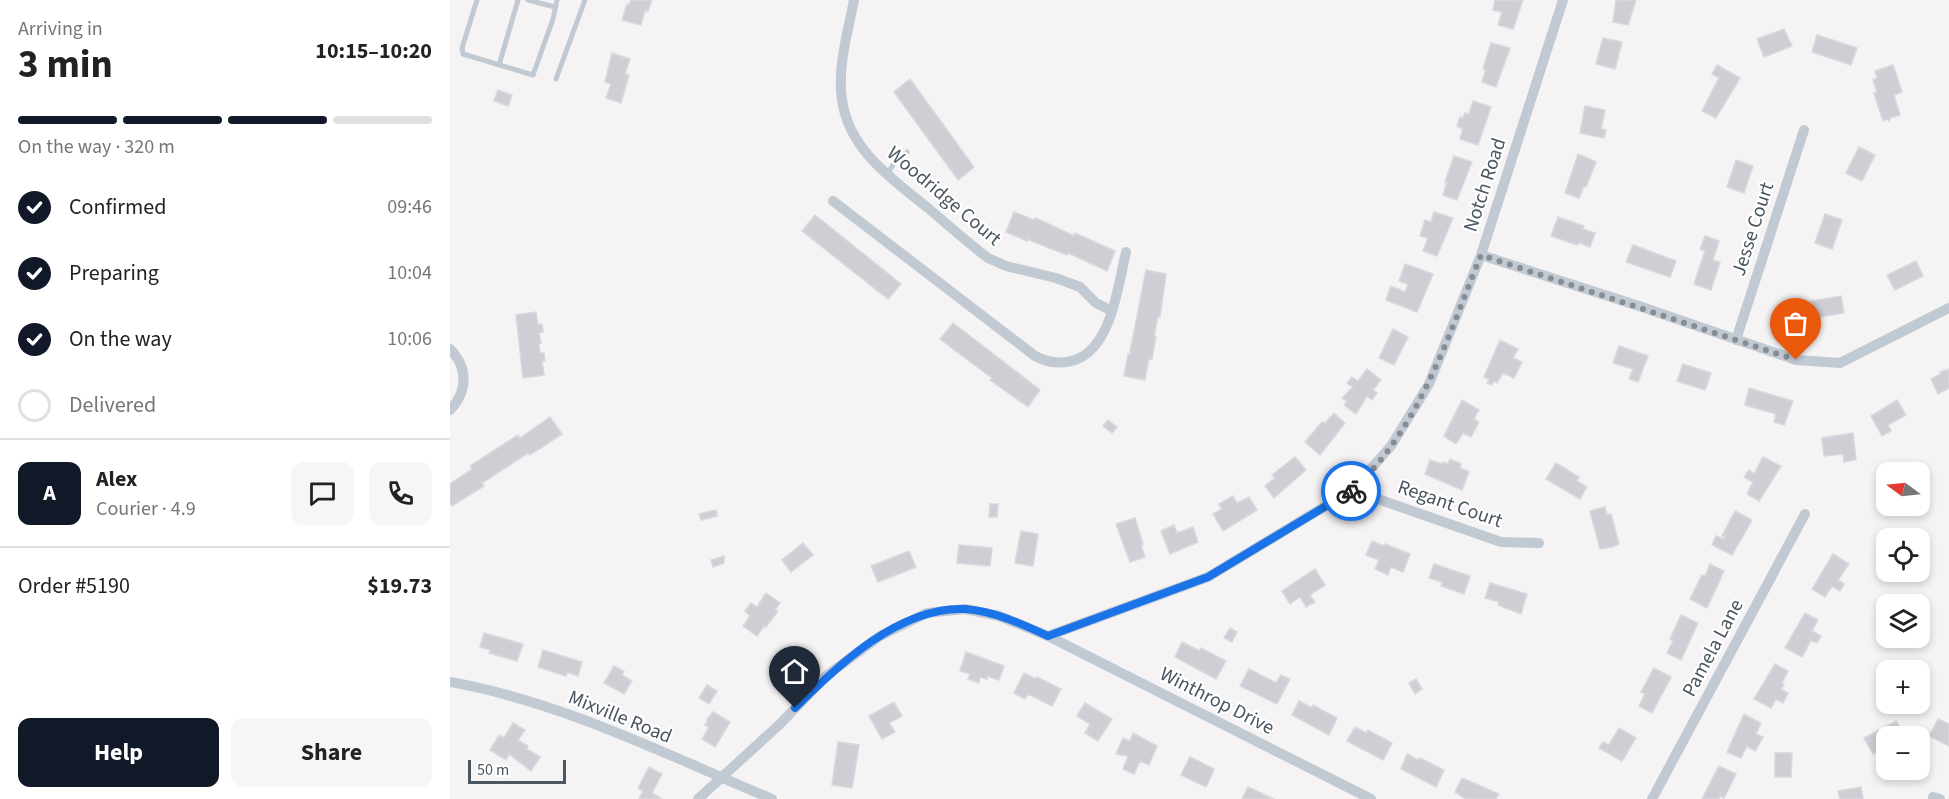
<!DOCTYPE html>
<html lang="en">
<head>
<meta charset="utf-8">
<style>
	body { margin:0; font-family:"Source Sans 3",sans-serif; background:#f6f6f6; color:#222; height:100vh; display:flex; flex-direction:column; font-size:22px; white-space:nowrap }
	* { box-sizing:border-box; margin:0 }
	p { font-size:20px; color:#767676 }
	.icon { flex:none; width:33px; height:33px; fill:none; stroke:currentColor; stroke-width:2; stroke-linecap:round; stroke-linejoin:round }
	.map { position:relative; flex:1; overflow:hidden }
	.details { display:flex; flex-direction:column; background:#fff; width:450px }
	.details>* { flex:none }
	.needle { width:39px; rotate:285deg }
	.buttons { position:absolute; left:1426px; top:462px; display:grid; gap:12px }
	.buttons a { display:grid; place-items:center; width:54px; height:54px; border-radius:12px; background:#fff; box-shadow:0 3px 9px #0003; font-size:30px }
	.scale { position:absolute; left:18px; bottom:15px; width:98px; box-sizing:border-box; padding-left:6px; border:3px solid #4a5661; border-top:0; font-size:16px; line-height:21px; white-space:nowrap; color:#4a5661; -webkit-text-stroke:4px #fff; paint-order:stroke }
	.pin { position:absolute; display:grid; place-items:center; width:51px; height:51px; color:#fff; margin:-62px -26px; border-radius:50% 50% 50% 0; rotate:-45deg; box-shadow:0 0 6px #0007 }
	.pin .icon { rotate:45deg }
	.courier { position:absolute; display:grid; place-items:center; width:60px; height:60px; margin:-30px; border:4px solid #1a73e8; border-radius:50%; background:#fff; color:#222; box-shadow:0 2px 8px #0007 }
	.overview em { font-style:normal; font-weight:700 }
	.overview div { display:flex; flex-direction:column-reverse }
	.overview { display:flex; align-items:center; justify-content:space-between; height:102px; padding:0 18px }
	h1 { font-size:39px; font-weight:700; line-height:45px }
	.bar { display:grid; grid-template-columns:repeat(4,1fr); gap:9px 6px; align-content:center; height:72px; padding:0 18px }
	.bar i { height:8px; border-radius:4px; background:#e0e0e0 }
	.bar .selected { background:#111827 }
	.bar p { grid-column:span 4 }
	.line { display:flex; align-items:center; gap:15px; padding:0 18px; border-top:2px solid #e0e0e0 }
	.line div { flex:1 }
	.round { display:grid; place-items:center; flex:none; width:63px; height:63px; border-radius:12px; background:#f6f6f6 }
	ol { padding:0 18px; list-style:none }
	li { display:flex; align-items:center; gap:18px; height:66px }
	li p { margin-inline-start:auto }
	li .icon { padding:6px; border-radius:50%; background:#111827; color:#fff; stroke-width:4 }
	li:last-child { color:#767676 }
	li i { width:33px; height:33px; border:3px solid #e0e0e0; border-radius:50% }
	.cta { display:flex; gap:12px; margin-top:auto; padding:12px 18px }
	.cta a { flex:1; height:69px; border-radius:12px; background:#111827; color:#fff; font-size:24px; font-weight:700; line-height:69px; text-align:center }
	.cta a+a { background:#f6f6f6; color:#222 }
	main { display:flex; flex:1; min-height:0 }
	.map>svg:first-child { display:block }
	.building { fill:#cdcfd5; stroke:#d7d9de; stroke-width:1.5 }
	.lines { fill:none; stroke-linecap:round; stroke-linejoin:round }
	.service { stroke:#c1cad2; stroke-width:5 }
	.minor { stroke:#c1cad2; stroke-width:10 }
	.done { stroke:#868d94; stroke-width:6; stroke-dasharray:0 10.8 }
	.route { stroke:#1a73e8; stroke-width:8 }
	.labels { text-anchor:middle; dominant-baseline:central; stroke-width:4.5; stroke-linejoin:round; paint-order:stroke }
	.street-label { font-size:20px; fill:#4a5661; stroke:#fff }
</style>
</head>
<body>
<main>
<section class="details">
<div class="overview"><div><h1>3 min</h1><p>Arriving in</p></div><em>10:15–10:20</em></div>
<div class="bar"><i class="selected"></i><i class="selected"></i><i class="selected"></i><i></i><p>On the way · 320 m</p></div>
<ol>
<li><svg class="icon" aria-label="check" viewBox="0 0 24 24"><path d="M5 12l5 5 9-10"/></svg>Confirmed<p>09:46</p></li>
<li><svg class="icon" aria-label="check" viewBox="0 0 24 24"><path d="M5 12l5 5 9-10"/></svg>Preparing<p>10:04</p></li>
<li><svg class="icon" aria-label="check" viewBox="0 0 24 24"><path d="M5 12l5 5 9-10"/></svg>On the way<p>10:06</p></li>
<li><i></i>Delivered</li>
</ol>
<div class="line" style="height:108px"><b class="round" style="background:#111827;color:#fff">A</b><div><b>Alex</b><p>Courier · 4.9</p></div><a class="round"><svg class="icon" aria-label="chat" viewBox="0 0 24 24"><path d="M4 5h16v11H9l-5 4z"/></svg></a><a class="round"><svg class="icon" aria-label="phone" viewBox="0 0 24 24"><path d="M5 4h4l2 5-3 2q2 4 5 5l2-3 5 2v4C11 20 4 13 5 4z"/></svg></a></div>
<div class="line" style="height:78px"><div>Order #5190</div><b>$19.73</b></div>
<div class="cta"><a>Help</a><a>Share</a></div>
</section>
<div class="map">
<svg width="1499" height="799" viewBox="0 0 1499 799">
	<rect width="100%" height="100%" fill="#f5f3f3"/>
	<path class="building" d="M181,0H202L198,11L195,10L191,25L172,20L177,4L179,5Z
		M1045,0H1073L1063,29L1048,25L1052,12L1043,10Z
		M1166,0H1186L1178,25L1163,22Z
		M1334,29L1342,46L1314,57L1307,39Z
		M1367,35L1407,48L1401,65L1362,52Z
		M1153,38L1172,42L1165,69L1146,64Z
		M1041,43L1060,48L1046,87L1032,82L1036,69H1033Z
		M162,53L180,59L175,74L179,75L171,103L156,98L161,84L155,82Z
		M1267,65L1290,78L1266,118L1252,111L1269,78L1262,74Z
		M1443,65L1452,92L1444,95L1450,115L1440,118L1439,121L1438,119L1433,121L1424,93L1427,92L1423,80L1427,78L1425,71Z
		M460,79L524,167L508,180L444,92Z
		M48,90L62,95L58,106L44,101Z
		M1023,101L1041,107L1028,145L1010,139L1013,129L1007,126L1010,117L1013,118L1015,113L1019,114Z
		M1135,106L1155,110L1151,129L1156,130L1154,138L1130,133Z
		M1409,147L1425,155L1412,181L1396,173Z
		M1128,154L1146,162L1136,187L1134,186L1129,198L1115,193Z
		M1004,156L1022,162L1007,200L993,195L997,182H995Z
		M1286,160L1303,166L1294,193L1277,187Z
		M564,212L584,220L586,218L624,236L625,233L665,251L657,271L618,253L617,255L579,240V238L577,241L556,232Z
		M984,212L1003,218L987,256L973,251L978,238L970,236L975,220L981,222Z
		M1375,214L1392,220L1382,249L1365,243Z
		M365,215L451,284L438,299L352,231Z
		M1108,217L1134,226L1133,229L1145,233L1140,247L1130,243L1127,245L1101,236Z
		M1255,236L1269,241L1263,260L1270,262L1261,290L1244,284L1255,251L1250,249Z
		M1183,245L1226,261L1220,277L1176,262Z
		M1466,261L1473,276L1445,290L1437,275Z
		M955,264L983,274L967,312L936,300L941,286L955,292L958,284L949,281Z
		M696,270L716,274L710,317L708,316L704,337H706L702,359L699,358L695,380L674,376L678,354H681L680,352Z
		M1391,296L1394,313L1364,318L1361,301Z
		M86,312L88,325L92,324L93,332L89,333L91,343L89,344L90,353H94L95,361H92L94,375L73,378L66,315Z
		M503,323L590,390L578,407L540,380L542,378L490,339Z
		M943,329L958,337L944,365L929,358Z
		M1050,340L1068,349L1063,358L1072,362L1064,378L1053,373L1047,383L1044,381L1042,385L1037,383L1039,379L1034,377Z
		M1169,346L1198,356L1188,382L1179,379L1183,369L1163,363Z
		M1233,364L1261,373L1255,390L1227,381Z
		M917,369L931,380L923,390L927,393L922,400L917,396L906,414L894,405L897,401L892,398L903,387L897,383L902,377L908,381Z
		M1499,369V388L1488,394L1481,379L1491,374L1490,372Z
		M1299,388L1343,401L1334,425L1324,422L1326,414L1295,405Z
		M1012,400L1029,410L1024,419L1029,422L1021,437L1013,433L1006,444L994,436Z
		M1447,400L1456,415L1438,425L1441,431L1432,436L1421,416Z
		M884,413L895,423L870,455L855,442L872,422L875,423Z
		M100,417L112,434L80,455L78,453L32,483L34,486L2,506L0,503V484L22,469L20,466L68,435L70,438Z
		M658,420L667,427L662,433L653,426Z
		M1403,433L1406,460L1394,462L1393,454L1374,456L1372,438Z
		M845,457L856,470L824,498L815,486L825,478L822,475Z
		M1313,457L1331,466L1309,501L1297,494L1303,482L1294,477L1299,470L1304,474Z
		M1000,459L1011,464L1010,468L1019,472L1012,490L975,474L980,460L992,464L993,462L998,464Z
		M1106,463L1129,477L1127,481L1137,487L1130,499L1096,479Z
		M783,496L787,503L799,497L807,510L773,531L763,514L772,509L769,504Z
		M540,504H548L547,517H539Z
		M1155,507L1157,515L1161,514L1169,544L1162,547L1150,549L1140,511Z
		M266,510L267,516L251,520L249,514Z
		M1285,511L1302,520L1282,555L1262,545L1266,536L1274,539L1275,537L1272,536Z
		M685,518L693,544L691,545L695,557L680,562L666,524Z
		M724,525L727,533L743,527L748,542L720,554L711,531Z
		M571,531L588,534L583,566L565,563Z
		M922,541L934,546L935,544L960,554L953,572L941,567L938,575L925,569L929,560L916,555Z
		M353,543L363,555L341,572L332,560Z
		M509,545L542,548L540,566L507,563Z
		M459,551L466,567L428,582L421,566Z
		M1383,554L1399,564L1388,580L1394,584L1390,591L1382,586L1375,597L1362,589Z
		M274,556V563L263,567L261,560Z
		M984,564L1020,576L1014,594L991,586L992,582L979,578Z
		M1260,564L1274,571L1257,608L1240,599L1252,575L1255,576Z
		M865,569L875,585L860,595L865,602L856,607L850,597L840,604L832,591Z
		M1040,583L1077,594L1071,614L1048,605L1049,602L1035,598Z
		M316,593L330,603L325,610L328,611L316,627L314,626L307,636L293,626L300,616L295,611L301,603L307,607Z
		M1355,613L1368,620L1362,631L1371,636L1367,643L1361,640L1352,657L1335,648Z
		M1231,615L1248,623L1231,660L1217,653L1223,641L1220,639Z
		M780,628L787,632L782,642L774,638Z
		M34,633L73,644L67,661L39,653L41,650L30,647Z
		M732,642L750,651L751,648L776,661L766,679L725,657Z
		M93,650L132,662L128,676L117,672L116,676L88,667Z
		M516,652L554,666L549,680L537,676V679L530,677L529,683L518,679L520,674L510,671Z
		M1325,664L1338,671L1332,683L1334,684L1331,689L1338,693L1333,703L1326,699L1321,708L1304,699Z
		M164,666L174,671L172,675L182,681L174,694L154,683Z
		M1204,668L1221,677L1202,713L1189,706L1195,694L1191,692Z
		M799,669L826,683L831,675L840,679L827,704L790,686Z
		M574,673L586,679L587,677L611,689L602,706L578,694L575,699L564,693Z
		M966,679L972,689L965,694L959,683Z
		M257,685L267,691L259,704L249,698Z
		M849,701L862,708L863,705L887,718L879,735L842,715Z
		M444,702L452,716L439,723L445,732L432,739L419,716Z
		M635,703L662,719L648,741L635,733L640,724L627,716Z
		M263,712L280,722L265,747L252,739L259,727L255,725L258,720L257,719Z
		M1294,714L1311,723L1306,734L1313,737L1305,751L1297,746L1291,758L1277,752Z
		M1488,719L1499,724V746L1479,736Z
		M1446,721L1454,734L1453,736H1437V749L1433,752L1431,749L1423,754L1414,738Z
		M63,723L75,730L68,740L78,746L77,749L90,757L81,771L59,754L56,760L40,750L49,735L54,738Z
		M905,727L916,733L918,730L942,743L933,760L897,741Z
		M1169,728L1186,738L1172,761L1149,748L1153,742L1159,745Z
		M683,733L707,746L699,765L690,761L684,774L673,769L678,756L666,754L673,738L680,741Z
		M388,742L409,745L402,788L382,785Z
		M1325,753H1342L1341,777H1325Z
		M957,754L968,760L970,758L994,770L986,787L951,769Z
		M740,757L764,769L756,787L731,775Z
		M1269,766L1286,774L1274,798L1270,796L1269,799H1252Z
		M199,767L212,774L202,793L211,798L189,799L193,791L188,788Z
		M1012,778L1049,794L1046,799H1016L1005,792Z
		M798,787L824,799H792Z
		M1411,787L1413,799H1390L1388,791Z"/>
	<g class="lines">
		<path class="service" d="M27,0L12,48L13,54L83,75L103,19L107,0
			M78,0L105,7
			M49,65L68,0
			M106,79L135,0
			M437,175L444,163L457,152"/>
		<path class="minor" d="M404,0C398,32 387,67 392,100C399,150 442,179 478,208C498,225 517,242 538,258L556,266L606,278L630,287L646,303L662,311
			M383,201L585,356C598,363 610,365 625,360C662,347 668,285 676,252
			M1031,255L1192,307L1346,360L1390,363L1499,308
			M1286,340L1354,130
			M0,349C18,367 18,391 0,410
			M902,490L1051,542L1089,543
			M598,636L921,799
			M0,682C113,702 217,755 322,799
			M1483,797L1490,799
			M248,799L330,724L376,676L430,636L477,613L515,609L549,616L598,636L758,577L902,490L941,446L979,384L1031,255L1113,0
			M1202,799L1355,514"/>
	</g>
	<g class="lines">
		<path class="done" d="M901,491C969,431 998,336 1031,255L1346,360"/>
		<path class="route" d="M345,708C388,665 450,606 515,609C544,611 572,624 598,636L758,577L901,491"/>
	</g>
	<g class="labels">
		<g class="street-label">
			<text transform="translate(1035 185) rotate(-72)">Notch Road</text>
			<text transform="translate(494 196) rotate(40)">Woodridge Court</text>
			<text transform="translate(1303 229) rotate(-72)">Jesse Court</text>
			<text transform="translate(1000 504) rotate(19)">Regant Court</text>
			<text transform="translate(1263 648) rotate(-62)">Pamela Lane</text>
			<text transform="translate(767 701) rotate(27)">Winthrop Drive</text>
			<text transform="translate(170 717) rotate(22)">Mixville Road</text>
		</g>
	</g>
</svg>
<div class="buttons">
<a><svg class="needle" viewBox="-14 -14 28 28"><path d="M0-13l5 13h-10z" fill="#e53935"/><path d="M0 13l5-13h-10z" fill="#767676"/></svg></a>
<a><svg class="icon" aria-label="locate" viewBox="0 0 24 24"><circle cx="12" cy="12" r="6"/><path d="M12 2v4M12 18v4M2 12h4M18 12h4"/></svg></a>
<a><svg class="icon" aria-label="layers" viewBox="0 0 24 24"><path d="M12 4l9 5-9 5-9-5zM3 14l9 5 9-5"/></svg></a>
<a>+</a>
<a>−</a>
</div>
<div class="scale">50 m</div>
<div class="pin" style="left:1346px;top:360px;background:#ea580c"><svg class="icon" aria-label="bag" viewBox="0 0 24 24"><path d="M5 8h14l-1 12H6zM9 8a3 3 0 0 1 6 0"/></svg></div>
<div class="pin" style="left:345px;top:708px;background:#1f2937"><svg class="icon" aria-label="home" viewBox="0 0 24 24"><path d="M3 11l9-7 9 7M6 9v11h12V9"/></svg></div>
<div class="courier" style="left:901px;top:491px"><svg class="icon" aria-label="bike" viewBox="0 0 24 24"><circle cx="6" cy="16" r="4"/><circle cx="18" cy="16" r="4"/><path d="M6 16l4-8h5l3 8M10 8l3 8H6M13 5h3"/></svg></div>
</div>
</main>
</body>
</html>
